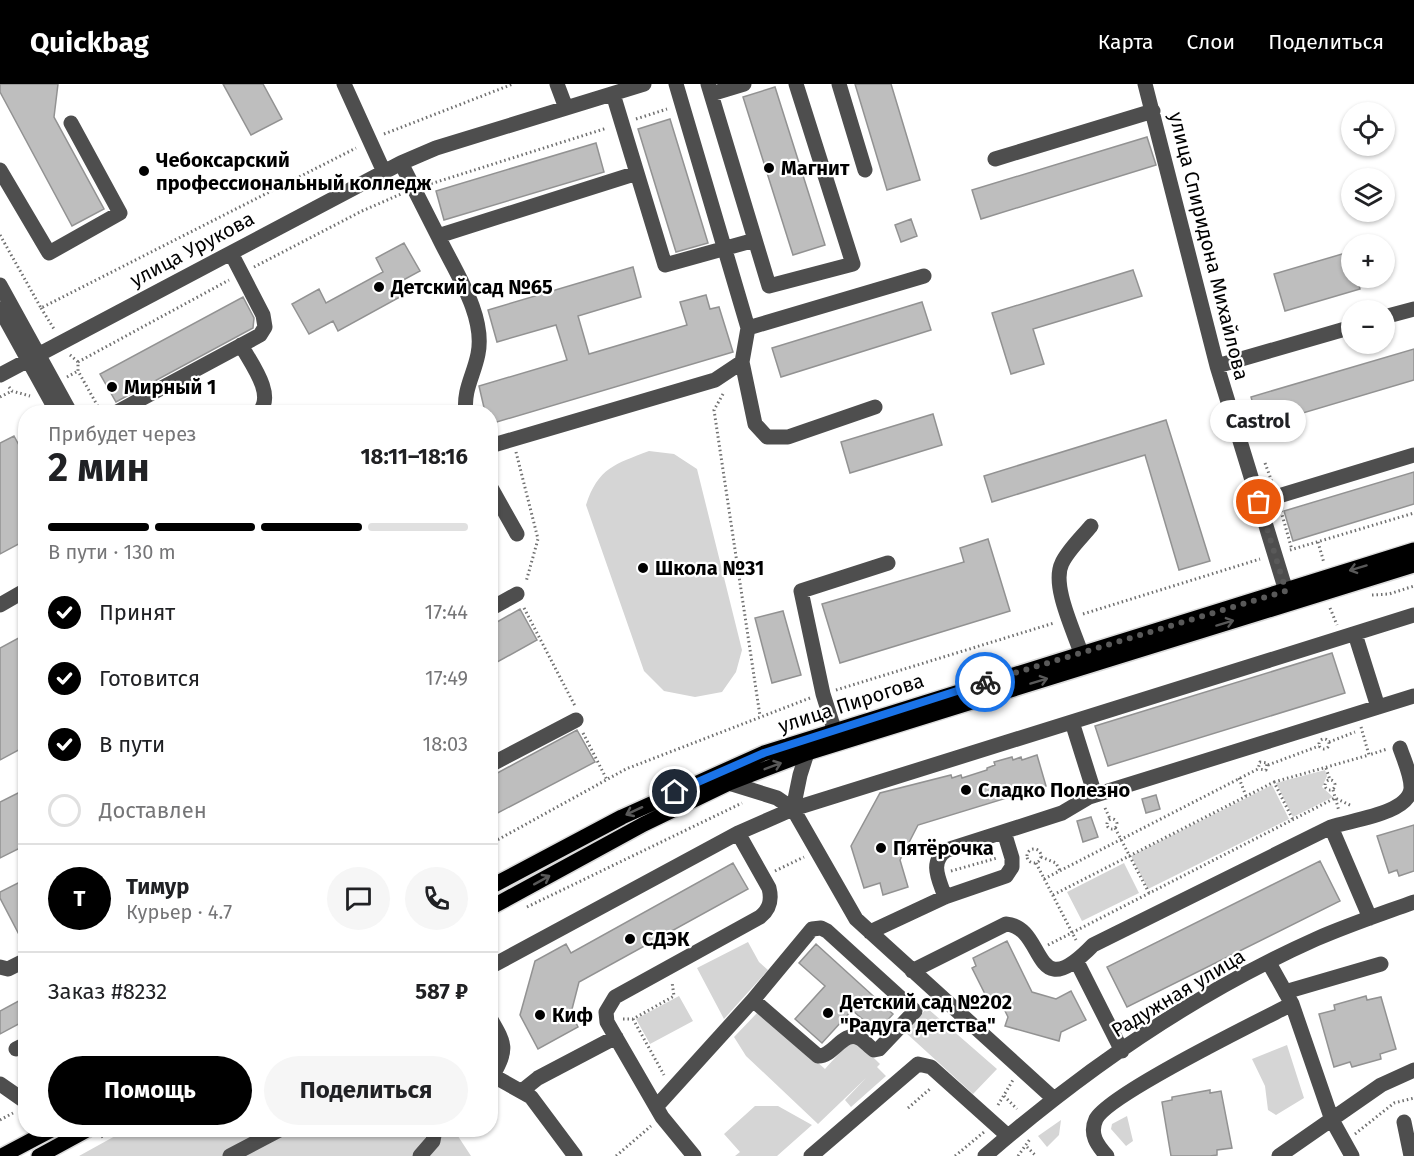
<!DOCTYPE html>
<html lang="ru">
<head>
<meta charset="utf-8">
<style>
	body { margin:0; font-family:"Fira Sans",sans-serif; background:#f6f6f6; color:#202124; height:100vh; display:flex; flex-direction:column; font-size:22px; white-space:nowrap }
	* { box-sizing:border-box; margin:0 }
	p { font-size:20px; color:#757577 }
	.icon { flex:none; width:33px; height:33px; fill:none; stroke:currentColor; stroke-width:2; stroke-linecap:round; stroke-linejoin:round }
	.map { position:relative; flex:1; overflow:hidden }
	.side { position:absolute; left:18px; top:321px; width:480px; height:732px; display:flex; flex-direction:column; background:#fff; border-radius:24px; box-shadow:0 2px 4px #0004 }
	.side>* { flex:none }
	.controls { position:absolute; left:1341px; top:18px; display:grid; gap:12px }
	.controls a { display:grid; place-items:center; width:54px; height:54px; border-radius:50%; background:#fff; box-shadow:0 2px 4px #0004; font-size:30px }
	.pin { position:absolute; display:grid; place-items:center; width:51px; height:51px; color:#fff; margin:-26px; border:3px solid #fff; border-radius:50%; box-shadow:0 2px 6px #0007 }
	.courier { position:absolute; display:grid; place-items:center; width:60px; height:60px; margin:-30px; border:4px solid #1a73e8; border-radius:50%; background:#fff; color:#222; box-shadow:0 2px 8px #0007 }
	.bubble { position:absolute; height:42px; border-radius:21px; background:#fff; box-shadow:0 2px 4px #0004; font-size:20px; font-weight:700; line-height:42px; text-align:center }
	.head em { font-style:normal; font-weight:700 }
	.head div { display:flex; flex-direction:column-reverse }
	.head { display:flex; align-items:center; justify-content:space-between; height:102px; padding:0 30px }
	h1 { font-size:39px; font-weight:700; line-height:45px }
	.bar { display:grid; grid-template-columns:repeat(4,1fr); gap:9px 6px; align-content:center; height:72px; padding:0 30px }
	.bar i { height:8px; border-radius:4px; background:#e0e0e0 }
	.bar .current { background:#000 }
	.bar p { grid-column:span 4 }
	.line { display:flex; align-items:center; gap:15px; padding:0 30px; border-top:2px solid #e0e0e0 }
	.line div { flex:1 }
	.round { display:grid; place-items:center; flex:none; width:63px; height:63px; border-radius:32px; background:#f6f6f6 }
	ol { padding:0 30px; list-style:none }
	li { display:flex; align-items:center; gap:18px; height:66px }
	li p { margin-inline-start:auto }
	li .icon { padding:6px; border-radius:50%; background:#000; color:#fff; stroke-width:4 }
	li:last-child { color:#757577 }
	li i { width:33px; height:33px; border:3px solid #e0e0e0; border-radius:50% }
	.cta { display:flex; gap:12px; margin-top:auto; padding:12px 30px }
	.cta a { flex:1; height:69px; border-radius:36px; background:#000; color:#fff; font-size:24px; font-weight:700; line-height:69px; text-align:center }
	.cta a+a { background:#f6f6f6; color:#202124 }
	header { display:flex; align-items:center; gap:36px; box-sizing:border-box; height:84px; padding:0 30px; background:#000; color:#fff }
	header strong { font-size:28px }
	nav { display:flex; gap:33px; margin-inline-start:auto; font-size:21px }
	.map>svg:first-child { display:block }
	.green { fill:#d5d5d5 }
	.building { fill:#bebebe; stroke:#929292; stroke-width:1.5 }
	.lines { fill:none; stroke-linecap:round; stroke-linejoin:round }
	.major-casing { stroke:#dbdbdb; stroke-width:18 }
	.path { stroke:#707070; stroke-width:3; stroke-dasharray:1.5 3; stroke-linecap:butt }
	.minor { stroke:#4e4e4e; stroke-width:15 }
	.major { stroke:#000; stroke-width:15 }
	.oneway { stroke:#595959 }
	.done { stroke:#595959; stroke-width:6; stroke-dasharray:0 10.8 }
	.route { stroke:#1a73e8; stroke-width:8 }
	.poi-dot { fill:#000; stroke:#fff; stroke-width:2 }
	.labels { text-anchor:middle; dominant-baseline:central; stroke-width:4.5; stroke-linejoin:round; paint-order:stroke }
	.poi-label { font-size:20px; font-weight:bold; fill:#000; stroke:#fff; text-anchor:start }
	.street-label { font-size:20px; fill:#000; stroke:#fff }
</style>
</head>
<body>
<header>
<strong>Quickbag</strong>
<nav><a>Карта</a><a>Слои</a><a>Поделиться</a></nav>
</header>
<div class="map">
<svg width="1414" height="1072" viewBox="0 0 1414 1072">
	<rect width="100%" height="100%" fill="#fff"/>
	<path class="green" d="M649,367L674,370L697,385L742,566L736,588L722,608L695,613L664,607L644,587L586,421C598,384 615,380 649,367Z
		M1325,686L1327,692L1322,703L1333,713L1293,733L1276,699Z
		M1272,701L1289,735L1148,805L1131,772Z
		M1124,779L1139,809L1082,837L1067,808Z
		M748,858L759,878L768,886L724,935L697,884Z
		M679,912L693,937L650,960L636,935Z
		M927,924L997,985L973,1010L905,948Z
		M757,929L764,930L825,985C852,957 848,949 880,980L877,983L886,992L851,1023L845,1016L866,994L818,1040L746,972L734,953Z
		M1287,961L1304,1014L1276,1031L1268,1026L1265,1002L1252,975Z
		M755,1022H778L812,1041L777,1072H735L740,1068L724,1050Z
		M1127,1032L1133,1057L1126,1062L1111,1045L1112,1040Z
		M1061,1036L1059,1051L1047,1063L1038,1052Z
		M126,1046H454L471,1072H79Z"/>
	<path class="building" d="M0,0H58L54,33L104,125L72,142L0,8Z
		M223,0H263L282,35L251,51Z
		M855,0H891L920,96L887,106Z
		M775,3L825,161L793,171L743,13Z
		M670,35L708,159L676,168L638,45Z
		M1147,53L1156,81L981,135L972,106Z
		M596,59L604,88L444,136L436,107Z
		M911,135L917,152L901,158L895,141Z
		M404,159L420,187L394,201L400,213L338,247L333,237L309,250L292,220L319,205L326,219L383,188L376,174Z
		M1349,168L1352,194H1357L1360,205L1285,227L1274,190Z
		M633,183L641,213L578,232L589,270L687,241L680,218L706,211L710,225L719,223L733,268L490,340V328H485L479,302L567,276L556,241L497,258L488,226Z
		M1133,186L1142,212L1033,245L1044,280L1011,290L992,229Z
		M243,213L254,234L253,244L116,318L100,290Z
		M922,218L931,246L781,293L772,264Z
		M1414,265V296L1259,342L1251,313Z
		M933,330L942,361L850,389L841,358Z
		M1166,336L1210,477L1179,486L1145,371L992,418L984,392Z
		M14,352L26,374V456L0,470V359Z
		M1414,388V420L1293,457L1284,427Z
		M988,455L1010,527L840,579L822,520L964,478L960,464Z
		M520,525L537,556L490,582V542Z
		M783,527L801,591L772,599L755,534Z
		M26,550V662L0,676V564Z
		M1332,569L1345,609L1108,682L1095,642Z
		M577,646L595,678L490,733V693Z
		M1037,671L1046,702L918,741L900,776L908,803L883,811L880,799L864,804L851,762L880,709L951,691L952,694L961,691L962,694L987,686V684L995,681L994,678L1012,673L1013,676L1021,673L1022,676Z
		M26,705V761L0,774V718Z
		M1156,711L1160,725L1146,729L1142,715Z
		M1091,733L1098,753L1083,758L1077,737Z
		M1414,741V787L1399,792L1397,786L1389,789L1377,752Z
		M1320,777L1340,817L1127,923L1107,883Z
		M733,779L748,805L579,898L571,929L578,943L538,965L520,931L535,877L566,860L571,869Z
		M26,795V864L0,814V808Z
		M1007,857L1032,908L1056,915L1071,907L1086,936L1061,948L1059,957L1005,942L1008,933L1000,917L995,919L992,912L987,914L972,884L976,882L973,874Z
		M816,860L893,930L877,948L852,926L822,959L795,935L825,902L799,879Z
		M1366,912L1367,916L1381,913L1396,965L1380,970L1381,975L1352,983L1350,978L1334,983L1319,930L1335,926L1334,921Z
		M26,913V936L0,950V927Z
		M1210,1006V1009L1221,1007L1232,1064L1217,1066V1071L1210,1072H1171L1162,1018L1172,1016V1013Z"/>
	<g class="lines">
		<g class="major-casing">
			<path id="major" d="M490,803L622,733L764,669L1414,466
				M490,824L644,740L729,699L807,669L1414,481
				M2,1072L51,1046
				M39,1072L87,1046"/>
		</g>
		<path class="path" d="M636,35L667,25
			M384,50L513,0
			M427,101L607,44
			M0,151L41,224L356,64
			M254,183L362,127L401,110
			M41,224L54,245
			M70,271L78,278V287L101,328
			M78,278L229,196
			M67,293L78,287
			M9,303L12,307L30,312
			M723,310L714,326L760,632
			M0,313L12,307
			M516,368L538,455L526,498
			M1265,379L1272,398
			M1281,427L1292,466
			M1318,458L1324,479
			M1290,466L1414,429
			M1372,511L1389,510L1414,502
			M524,524L575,622
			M1330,524L1337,541
			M1083,530L1260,475
			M836,606L1054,539
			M1361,643L1369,671L1387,665
			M583,649L607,696
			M1319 660a5 5 0 1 1 10 0a5 5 0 1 1-10 0Z
			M1329,658L1355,648
			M1268,681L1319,662
			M1326,684L1330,696
			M1239,694L1246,712
			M1325 701a5 5 0 1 1 10 0a5 5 0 1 1-10 0Z
			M1274,698L1369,671
			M1333,706L1339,727
			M1105,724L1110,735
			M1107 740a5 5 0 1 1 10 0a5 5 0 1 1-10 0Z
			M1115,744L1149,809
			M490,760L626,685L810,614
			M1027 772a7 7 0 1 1 14 0a7 7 0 1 1-14 0Z
			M1041,773L1056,779L1060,787
			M1036,779L1076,856
			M775,787L804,773
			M951,787L997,774
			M1044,795L1258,685L1260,678L1267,679L1266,686L1258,685
			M1053,811L1274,698L1293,736
			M527,823L742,719
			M1048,861L1335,714L1352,722
			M623,935H633L674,912L672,898
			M633,935L664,991
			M1004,1012L1017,1025
			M998,1021L1013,996
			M908,1024L931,1004
			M0,1036L13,1029
			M1355,1050L1394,1019L1414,1014
			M101,1053L115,1046
			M1027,1063L1036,1072
			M616,1072L651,1042
			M955,1072L984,1048
			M1018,1072L1030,1055"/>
		<path class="minor" d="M344,0L384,88
			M557,0L566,24
			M708,0L769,202L853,180L796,0
			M839,0L865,86
			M1145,0L1217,282L1286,507
			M613,10L665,181L755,156
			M711,10L744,0
			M995,75L1153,27
			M401,79L438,152L637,89
			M0,86L49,169L120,129L71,39
			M438,152C454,186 486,231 478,270C474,291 463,306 466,328
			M0,201L70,328
			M0,225L57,328
			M1384,233L1414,225
			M748,244L924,192
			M241,261C250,278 276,311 259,328
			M742,278L755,340L767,353H788L875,323
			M1217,282L1352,243
			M0,291L401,79L436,64L644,0
			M117,328L260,251L265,243L263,231L231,169
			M490,362L715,296L742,278L748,244L676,0
			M490,402L517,450
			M1259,418L1414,371
			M0,521L26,506
			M490,525L517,510
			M1355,550L1378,623
			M1081,569C1074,547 1051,501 1062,479C1068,466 1082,453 1091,442
			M1072,638L1095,711
			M834,645L823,610L801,507L888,479
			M490,681L576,636
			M729,699L777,714L793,725L856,835L1053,1014
			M793,725L800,691L807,669
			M945,813C940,797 928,778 947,766L1062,729L1089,713L1414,612
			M1370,834L1331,743C1351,736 1408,730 1411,705C1412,693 1404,676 1400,664
			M870,848L945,813L1006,792L1012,783V774L1004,748
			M1077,878L1122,967
			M1269,879L1292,920L1332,1036L1352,1072
			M0,883L8,885L26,876
			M490,883L738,749L793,725L1414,531
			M912,887L1006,840C1047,843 1031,925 1093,861L1331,743
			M1285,908L1381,880
			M490,934C505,960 508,964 493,991
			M16,965L26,960
			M490,990L531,1013L575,1072
			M0,1000L26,1018
			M523,1006L538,994L616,953
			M656,1023L753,916L812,845L821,844L827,847L915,927L879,965L874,966C869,963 864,956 859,954C843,946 833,973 818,972L753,916
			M1404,1038L1411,1072
			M230,1072L279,1046
			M420,1072L433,1057L435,1046
			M694,1072L662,1033L607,938L606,928L615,913L760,833C770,825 772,816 769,804L738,749
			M811,1072L918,980L931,983L1008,1052
			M985,1072C1084,986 1195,909 1316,855C1348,841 1381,830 1414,818
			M1107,1072C1097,1061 1089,1050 1096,1035C1109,1010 1259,937 1292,920
			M1279,1072L1381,1001L1414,986"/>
		<use href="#major" class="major"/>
	</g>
	<defs><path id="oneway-shaft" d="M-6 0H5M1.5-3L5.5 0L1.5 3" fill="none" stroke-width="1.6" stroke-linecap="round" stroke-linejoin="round" transform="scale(1.5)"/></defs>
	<g class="oneway">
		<use href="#oneway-shaft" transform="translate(1358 484) rotate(163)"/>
		<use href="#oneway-shaft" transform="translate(1225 539) rotate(-17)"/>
		<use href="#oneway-shaft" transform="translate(1039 597) rotate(-17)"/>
		<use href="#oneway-shaft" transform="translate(773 682) rotate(-21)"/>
		<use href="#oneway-shaft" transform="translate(634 727) rotate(155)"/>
		<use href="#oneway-shaft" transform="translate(542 796) rotate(-29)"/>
	</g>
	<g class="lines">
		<path class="done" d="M985,598L1286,507L1259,418"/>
		<path class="route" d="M675,708L764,669L985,598"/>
	</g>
	<g class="poi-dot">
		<circle cx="769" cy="84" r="6"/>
		<circle cx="144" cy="87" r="6"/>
		<circle cx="379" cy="203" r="6"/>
		<circle cx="112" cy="303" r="6"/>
		<circle cx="643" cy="484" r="6"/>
		<circle cx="966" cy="706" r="6"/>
		<circle cx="881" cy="764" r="6"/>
		<circle cx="630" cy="855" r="6"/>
		<circle cx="828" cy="929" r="6"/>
		<circle cx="540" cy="931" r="6"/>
	</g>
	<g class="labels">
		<g class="poi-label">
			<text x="156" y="76">Чебоксарский<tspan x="156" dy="23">профессиональный колледж</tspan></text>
			<text x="781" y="84">Магнит</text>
			<text x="391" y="203">Детский сад №65</text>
			<text x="124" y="303">Мирный 1</text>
			<text x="655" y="484">Школа №31</text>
			<text x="978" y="706">Сладко Полезно</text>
			<text x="893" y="764">Пятёрочка</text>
			<text x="642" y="855">СДЭК</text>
			<text x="840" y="918">Детский сад №202<tspan x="840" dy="23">"Радуга детства"</tspan></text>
			<text x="552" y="931">Киф</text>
		</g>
		<g class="street-label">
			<text transform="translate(1209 162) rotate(76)">улица Спиридона Михайлова</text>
			<text transform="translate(192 165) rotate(-28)">улица Урукова</text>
			<text transform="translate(851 619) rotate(-18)">улица Пирогова</text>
			<text transform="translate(1178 909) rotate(-31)">Радужная улица</text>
		</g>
	</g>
</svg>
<div class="controls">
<a><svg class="icon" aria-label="locate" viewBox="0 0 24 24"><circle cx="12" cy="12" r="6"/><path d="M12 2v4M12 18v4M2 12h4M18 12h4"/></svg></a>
<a><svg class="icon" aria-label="layers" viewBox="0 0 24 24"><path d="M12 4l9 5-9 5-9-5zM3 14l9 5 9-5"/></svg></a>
<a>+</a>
<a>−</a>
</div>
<div class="pin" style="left:1259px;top:418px;background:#ea580c"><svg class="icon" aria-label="bag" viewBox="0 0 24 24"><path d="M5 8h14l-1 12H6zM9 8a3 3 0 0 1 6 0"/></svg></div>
<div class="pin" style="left:675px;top:708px;background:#1f2937"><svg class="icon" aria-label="home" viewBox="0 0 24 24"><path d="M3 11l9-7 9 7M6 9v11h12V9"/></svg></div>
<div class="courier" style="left:985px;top:598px"><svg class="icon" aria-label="bike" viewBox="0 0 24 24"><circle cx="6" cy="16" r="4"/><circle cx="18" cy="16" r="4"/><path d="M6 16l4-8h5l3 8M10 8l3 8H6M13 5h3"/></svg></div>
<div class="bubble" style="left:1210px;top:316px;width:96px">Castrol</div>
<section class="side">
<div class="head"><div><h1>2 мин</h1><p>Прибудет через</p></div><em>18:11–18:16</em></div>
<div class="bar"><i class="current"></i><i class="current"></i><i class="current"></i><i></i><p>В пути · 130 m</p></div>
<ol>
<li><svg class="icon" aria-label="check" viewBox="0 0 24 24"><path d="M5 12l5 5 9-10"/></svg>Принят<p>17:44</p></li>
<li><svg class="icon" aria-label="check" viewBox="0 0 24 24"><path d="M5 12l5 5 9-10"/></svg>Готовится<p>17:49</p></li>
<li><svg class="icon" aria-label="check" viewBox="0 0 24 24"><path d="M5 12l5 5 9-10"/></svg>В пути<p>18:03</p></li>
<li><i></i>Доставлен</li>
</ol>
<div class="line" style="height:108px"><b class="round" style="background:#000;color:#fff">Т</b><div><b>Тимур</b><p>Курьер · 4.7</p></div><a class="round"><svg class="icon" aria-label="chat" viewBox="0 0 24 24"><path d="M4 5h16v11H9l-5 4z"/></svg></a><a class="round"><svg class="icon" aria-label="phone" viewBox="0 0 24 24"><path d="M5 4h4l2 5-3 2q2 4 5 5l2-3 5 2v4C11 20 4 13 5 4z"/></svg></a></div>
<div class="line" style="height:78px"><div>Заказ #8232</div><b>587 ₽</b></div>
<div class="cta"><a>Помощь</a><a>Поделиться</a></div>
</section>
</div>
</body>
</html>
